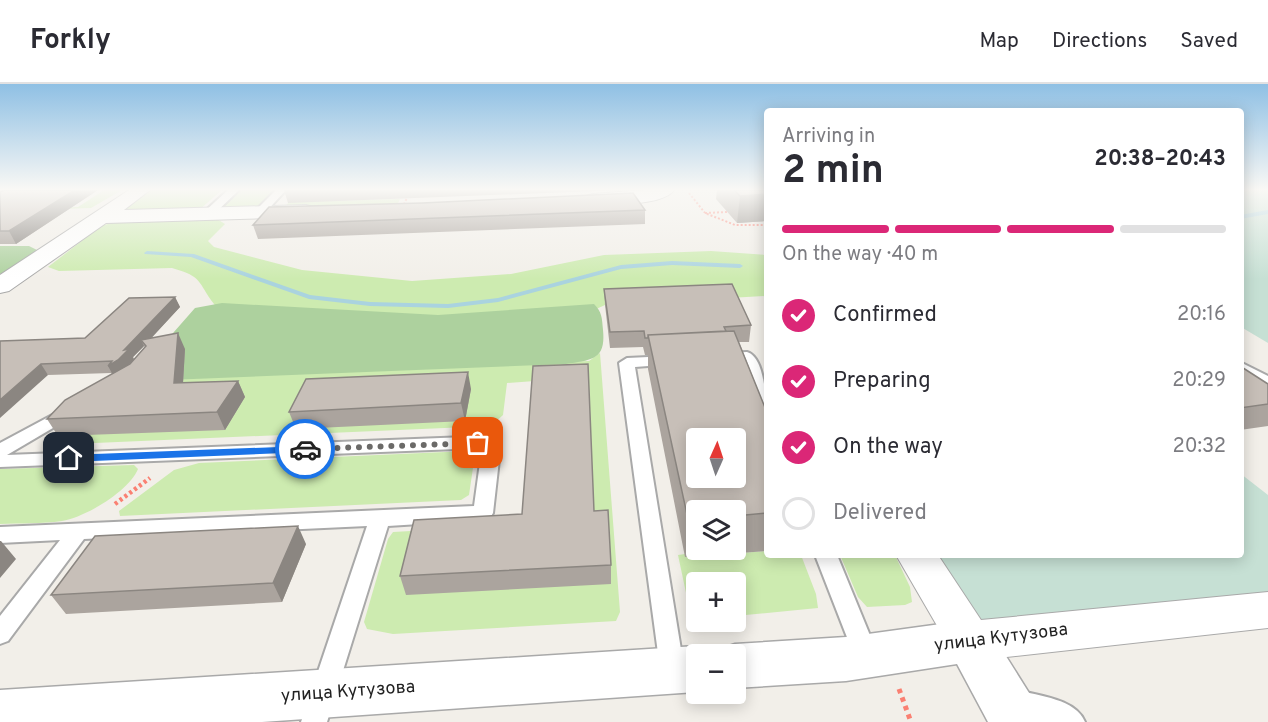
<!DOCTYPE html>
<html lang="en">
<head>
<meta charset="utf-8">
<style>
	body { margin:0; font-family:Overpass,sans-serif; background:#f7f7f7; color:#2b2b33; height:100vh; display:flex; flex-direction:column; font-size:22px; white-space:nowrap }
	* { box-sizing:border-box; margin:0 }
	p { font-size:20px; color:#7c7c81 }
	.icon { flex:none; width:33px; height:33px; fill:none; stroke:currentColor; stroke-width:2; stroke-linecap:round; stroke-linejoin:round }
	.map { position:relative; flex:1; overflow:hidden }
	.panel { position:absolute; left:764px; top:24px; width:480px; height:450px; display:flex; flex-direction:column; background:#fff; border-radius:6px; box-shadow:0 3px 15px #0003 }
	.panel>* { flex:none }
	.needle { width:39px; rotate:3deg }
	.buttons { position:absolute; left:686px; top:344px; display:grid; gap:12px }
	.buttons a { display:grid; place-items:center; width:60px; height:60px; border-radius:6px; background:#fff; box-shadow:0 3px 15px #0003; font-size:30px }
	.pin { position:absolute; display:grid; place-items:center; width:51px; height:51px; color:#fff; margin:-26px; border-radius:12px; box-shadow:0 3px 9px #0006 }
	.courier { position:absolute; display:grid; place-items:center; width:60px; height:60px; margin:-30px; border:4px solid #1a73e8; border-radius:50%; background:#fff; color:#222; box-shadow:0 2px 8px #0007 }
	.head em { font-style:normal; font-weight:700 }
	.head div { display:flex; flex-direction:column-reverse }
	.head { display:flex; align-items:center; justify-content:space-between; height:102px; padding:0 18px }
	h1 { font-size:39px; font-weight:700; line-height:45px }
	.bar { display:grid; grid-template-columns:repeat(4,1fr); gap:9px 6px; align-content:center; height:72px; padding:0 18px }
	.bar i { height:8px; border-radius:4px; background:#e1e1e2 }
	.bar .selected { background:#db2777 }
	.bar p { grid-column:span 4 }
	ol { padding:0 18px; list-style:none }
	li { display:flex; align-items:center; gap:18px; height:66px }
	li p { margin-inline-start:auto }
	li .icon { padding:6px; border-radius:50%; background:#db2777; color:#fff; stroke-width:4 }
	li:last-child { color:#7c7c81 }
	li i { width:33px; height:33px; border:3px solid #e1e1e2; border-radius:50% }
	header { display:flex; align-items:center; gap:36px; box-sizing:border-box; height:84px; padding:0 30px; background:#fff; border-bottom:2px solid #e1e1e2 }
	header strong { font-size:28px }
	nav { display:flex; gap:33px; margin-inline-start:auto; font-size:21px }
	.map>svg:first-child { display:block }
	.grass { fill:#cdebb0 }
	.forest { fill:#add19e }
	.wetland { fill:#c6e0d4 }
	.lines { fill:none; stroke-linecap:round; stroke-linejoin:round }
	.stream { fill:#aad3df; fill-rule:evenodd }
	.service-casing { stroke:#a9a9a9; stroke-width:4 }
	.minor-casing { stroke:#a9a9a9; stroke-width:2 }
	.tertiary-casing { stroke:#a9a9a9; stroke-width:3 }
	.path-far2 { stroke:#fa8072; stroke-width:2; stroke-dasharray:2 2; stroke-linecap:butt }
	.path-far1 { stroke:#fa8072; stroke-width:4.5; stroke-dasharray:3 3; stroke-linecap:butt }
	.path { stroke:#fa8072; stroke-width:5; stroke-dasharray:4.5 4.5; stroke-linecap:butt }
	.service { fill:#fff; fill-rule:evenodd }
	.minor { fill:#fff; fill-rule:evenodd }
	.tertiary { fill:#fff; fill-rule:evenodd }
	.wall { fill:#aba49e; fill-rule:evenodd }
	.shaded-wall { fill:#8b8681 }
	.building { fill:#c7bfb8; stroke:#8b8681; stroke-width:1.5; fill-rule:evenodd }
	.route { fill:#1a73e8 }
	.done { stroke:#6b6a68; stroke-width:6; stroke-dasharray:0 10.8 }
	.labels { text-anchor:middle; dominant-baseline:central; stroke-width:4.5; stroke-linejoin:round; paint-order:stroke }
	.near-street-label { font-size:18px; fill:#222; stroke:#fff }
</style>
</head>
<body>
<header>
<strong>Forkly</strong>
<nav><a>Map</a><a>Directions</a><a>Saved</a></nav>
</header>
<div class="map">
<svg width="1268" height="638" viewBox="0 0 1268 638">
	<rect width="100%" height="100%" fill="#f2efe9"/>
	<path class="grass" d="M104,106H122L91,124L20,126L78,123Z
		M149,106H222L199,126L120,127Z
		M240,106H275L259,122L222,124Z
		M400,115L397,121L283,125L289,118Z
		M217,135L225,140L208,157L214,163L302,186L412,197L511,190L604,171L711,167L766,171V212L605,221L542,250L238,245C230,237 221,229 214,220C197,198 204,193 172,184L59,187L48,183L101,142L118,137Z
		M600,269L620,528L616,537L393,550L367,545L364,538L388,455L393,448L521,441L588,293L507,299L503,331L491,342L49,361L86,320L133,296L589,277Z
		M468,367L474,377L469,411L461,416L120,432L119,427L174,386L199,379Z
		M134,381L138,385C129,407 86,433 62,437C42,440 20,439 0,440V385Z
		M766,467V471H801L816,510L818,524L735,532V498H696V531L689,523L678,471L685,470V473Z
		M840,471H895L910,503L912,518L905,521L867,523L858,513Z"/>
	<path class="forest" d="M0,162H29L37,166L31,173L0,190Z
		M222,219L438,231L594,220C602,228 602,234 603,246C606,276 592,276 566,280L168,296L159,265L195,224Z"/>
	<path class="wetland" d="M1241,106H1268V259L1241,243Z
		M1241,390L1268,411V521L977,550L927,471H1240Z"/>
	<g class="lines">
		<path class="stream" d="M1268,126V130L1240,135V131Z
			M147,167L194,170L310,211L370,218L448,220L498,214L621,181L672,177L740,180L743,182L740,184L672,181L621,185L498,218L448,224L370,222L309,215L191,173L145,170L144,169Z"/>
		<g class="service-casing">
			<path id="service" d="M228,106H239L212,132H204V128Z
				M276,106H286L263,131H255V127Z
				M747,268C764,273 766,312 766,327L760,326L758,322L741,278L723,279L715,274L723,269Z
				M670,272L675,274L678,277L675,280L635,283L684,584L681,592L672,595L663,592L660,584L619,279L627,274Z
				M1240,278L1268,292V304L1240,289Z
				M69,322L75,323L77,327L75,331L7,371L492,352L498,354L501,358L493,429L490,434L483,436L388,442L327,638H301L367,442L84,455L8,557L0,560V532L60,456L0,459V443L474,422L482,364L0,383V359Z
				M815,471H837L878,571L875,579L866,582L857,579Z
				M1017,606C1039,612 1076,615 1085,638H1042L1008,627L1004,618L1008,609Z"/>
		</g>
		<g class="minor-casing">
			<path id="minor" d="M129,106H150L124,126L306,121L313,123L316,127L313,131L306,133L106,139L9,207L0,209V191Z
				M646,106H674C663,122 612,120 593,122L586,120L583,116L586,112L593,110Z
				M896,471H938L981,536L1268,508V544L970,577L954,571Z"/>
		</g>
		<g class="tertiary-casing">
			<path id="tertiary" d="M970,536L987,542L1036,620L1044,638H988L957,580L846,597L735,604V570H716L717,566L735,560L846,553Z
				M696,562L714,570H696V608L262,638H0V606Z"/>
		</g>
		<path class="path-far2" d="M689,109L705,129
			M402,124L411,106
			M727,128L705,129L735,141H766"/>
		<path class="path-far1" d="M115,420L150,394"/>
		<path class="path" d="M899,605L911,638"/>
		<use href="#service" class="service"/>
		<use href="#minor" class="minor"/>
		<use href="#tertiary" class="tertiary"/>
	</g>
	<path class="wall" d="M0,106H98L16,160H0Z
		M284,106H622L288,119Z
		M717,106H766V137L737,139L716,115Z
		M645,126V140L258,155L253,141Z
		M604,205L751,241L749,258H739L766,326V467L685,473L648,285V271H645L643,263L610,264L605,221ZM696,426H735V465H696Z
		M175,213L180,223L150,255L185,265L183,299L238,297L245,313L225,346L58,352L47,335L112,290L111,289L48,291L0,257L85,254ZM144,262L145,263L134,275L133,273Z
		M1240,282L1268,300V342L1240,346Z
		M471,305L465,337L296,345L289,328Z
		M306,460L282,518L66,530L51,511Z
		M611,481V500L406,511L400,492Z"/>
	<path class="shaded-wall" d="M75,106H98L16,160L9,147Z
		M766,110V137L737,139L740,112Z
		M175,213L180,223L145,261L141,256L144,262L133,273L134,276L114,293L108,282Z
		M178,249L185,265L182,316L174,299Z
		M41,280L48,291L0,334V316Z
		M468,288L471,305L465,337L461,319Z
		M238,297L245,313L225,346L217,328Z
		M298,442L306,460L282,518L273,499Z
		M0,457H1L16,475L0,494Z"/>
	<path class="building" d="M5,106H75L9,147H0V108Z
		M734,106H766V110L740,112Z
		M633,109L645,126L253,141L269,123L422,119Z
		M732,200L751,241L724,243L726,247L648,251V254H645L644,247L610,248L604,205Z
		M175,213L124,266L129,265L118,276L108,282L112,277L41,280L0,316V257L85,254L129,214Z
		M734,247L766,326V429L735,432V426H696V434L688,435L648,251ZM696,354H735V393H696Z
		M178,249L174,299L238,297L217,328L47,335L65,316L130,280L146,262L141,256Z
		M588,280L594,427L608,426L611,481L400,492L414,436L522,430L533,282Z
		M1240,282L1268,300V320L1240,324Z
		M468,288L461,319L289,328L306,295Z
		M298,442L273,499L51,511L95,452Z"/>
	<linearGradient id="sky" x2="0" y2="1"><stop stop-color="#8fc0e4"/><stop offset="0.54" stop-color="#f9f8f5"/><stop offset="1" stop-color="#f9f8f5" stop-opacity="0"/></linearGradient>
	<rect width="1268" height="195" fill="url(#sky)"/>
	<path class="route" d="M305,362L309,363V368L69,378L63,374L69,371Z"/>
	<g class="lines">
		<path class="done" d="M305,365L478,359"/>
	</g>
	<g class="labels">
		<g class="near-street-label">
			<text transform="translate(1001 554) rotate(-7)">улица Кутузова</text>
			<text transform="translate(348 608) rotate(-4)">улица Кутузова</text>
		</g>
	</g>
</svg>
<div class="buttons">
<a><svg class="needle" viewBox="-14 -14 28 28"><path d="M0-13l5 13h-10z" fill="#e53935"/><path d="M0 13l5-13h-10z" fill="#7c7c81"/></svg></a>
<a><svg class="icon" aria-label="layers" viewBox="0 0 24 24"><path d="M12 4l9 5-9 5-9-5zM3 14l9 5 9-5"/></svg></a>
<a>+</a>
<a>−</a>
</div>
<div class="pin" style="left:478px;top:359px;background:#ea580c"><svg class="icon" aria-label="bag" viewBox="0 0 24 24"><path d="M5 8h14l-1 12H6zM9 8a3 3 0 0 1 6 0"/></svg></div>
<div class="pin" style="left:69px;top:374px;background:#1f2937"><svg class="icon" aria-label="home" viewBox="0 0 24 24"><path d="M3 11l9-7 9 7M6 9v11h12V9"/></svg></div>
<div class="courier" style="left:305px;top:365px"><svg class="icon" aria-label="car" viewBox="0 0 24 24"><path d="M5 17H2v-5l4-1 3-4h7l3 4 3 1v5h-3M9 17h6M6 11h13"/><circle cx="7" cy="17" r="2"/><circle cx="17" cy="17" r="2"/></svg></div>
<section class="panel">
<div class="head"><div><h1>2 min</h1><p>Arriving in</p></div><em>20:38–20:43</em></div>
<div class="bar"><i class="selected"></i><i class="selected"></i><i class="selected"></i><i></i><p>On the way · 40 m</p></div>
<ol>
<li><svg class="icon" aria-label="check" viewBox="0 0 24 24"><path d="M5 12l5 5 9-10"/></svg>Confirmed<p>20:16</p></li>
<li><svg class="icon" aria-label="check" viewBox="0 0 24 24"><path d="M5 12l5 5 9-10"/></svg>Preparing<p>20:29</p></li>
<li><svg class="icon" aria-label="check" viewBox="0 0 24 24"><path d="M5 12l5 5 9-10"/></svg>On the way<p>20:32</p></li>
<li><i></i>Delivered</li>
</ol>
</section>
</div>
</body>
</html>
